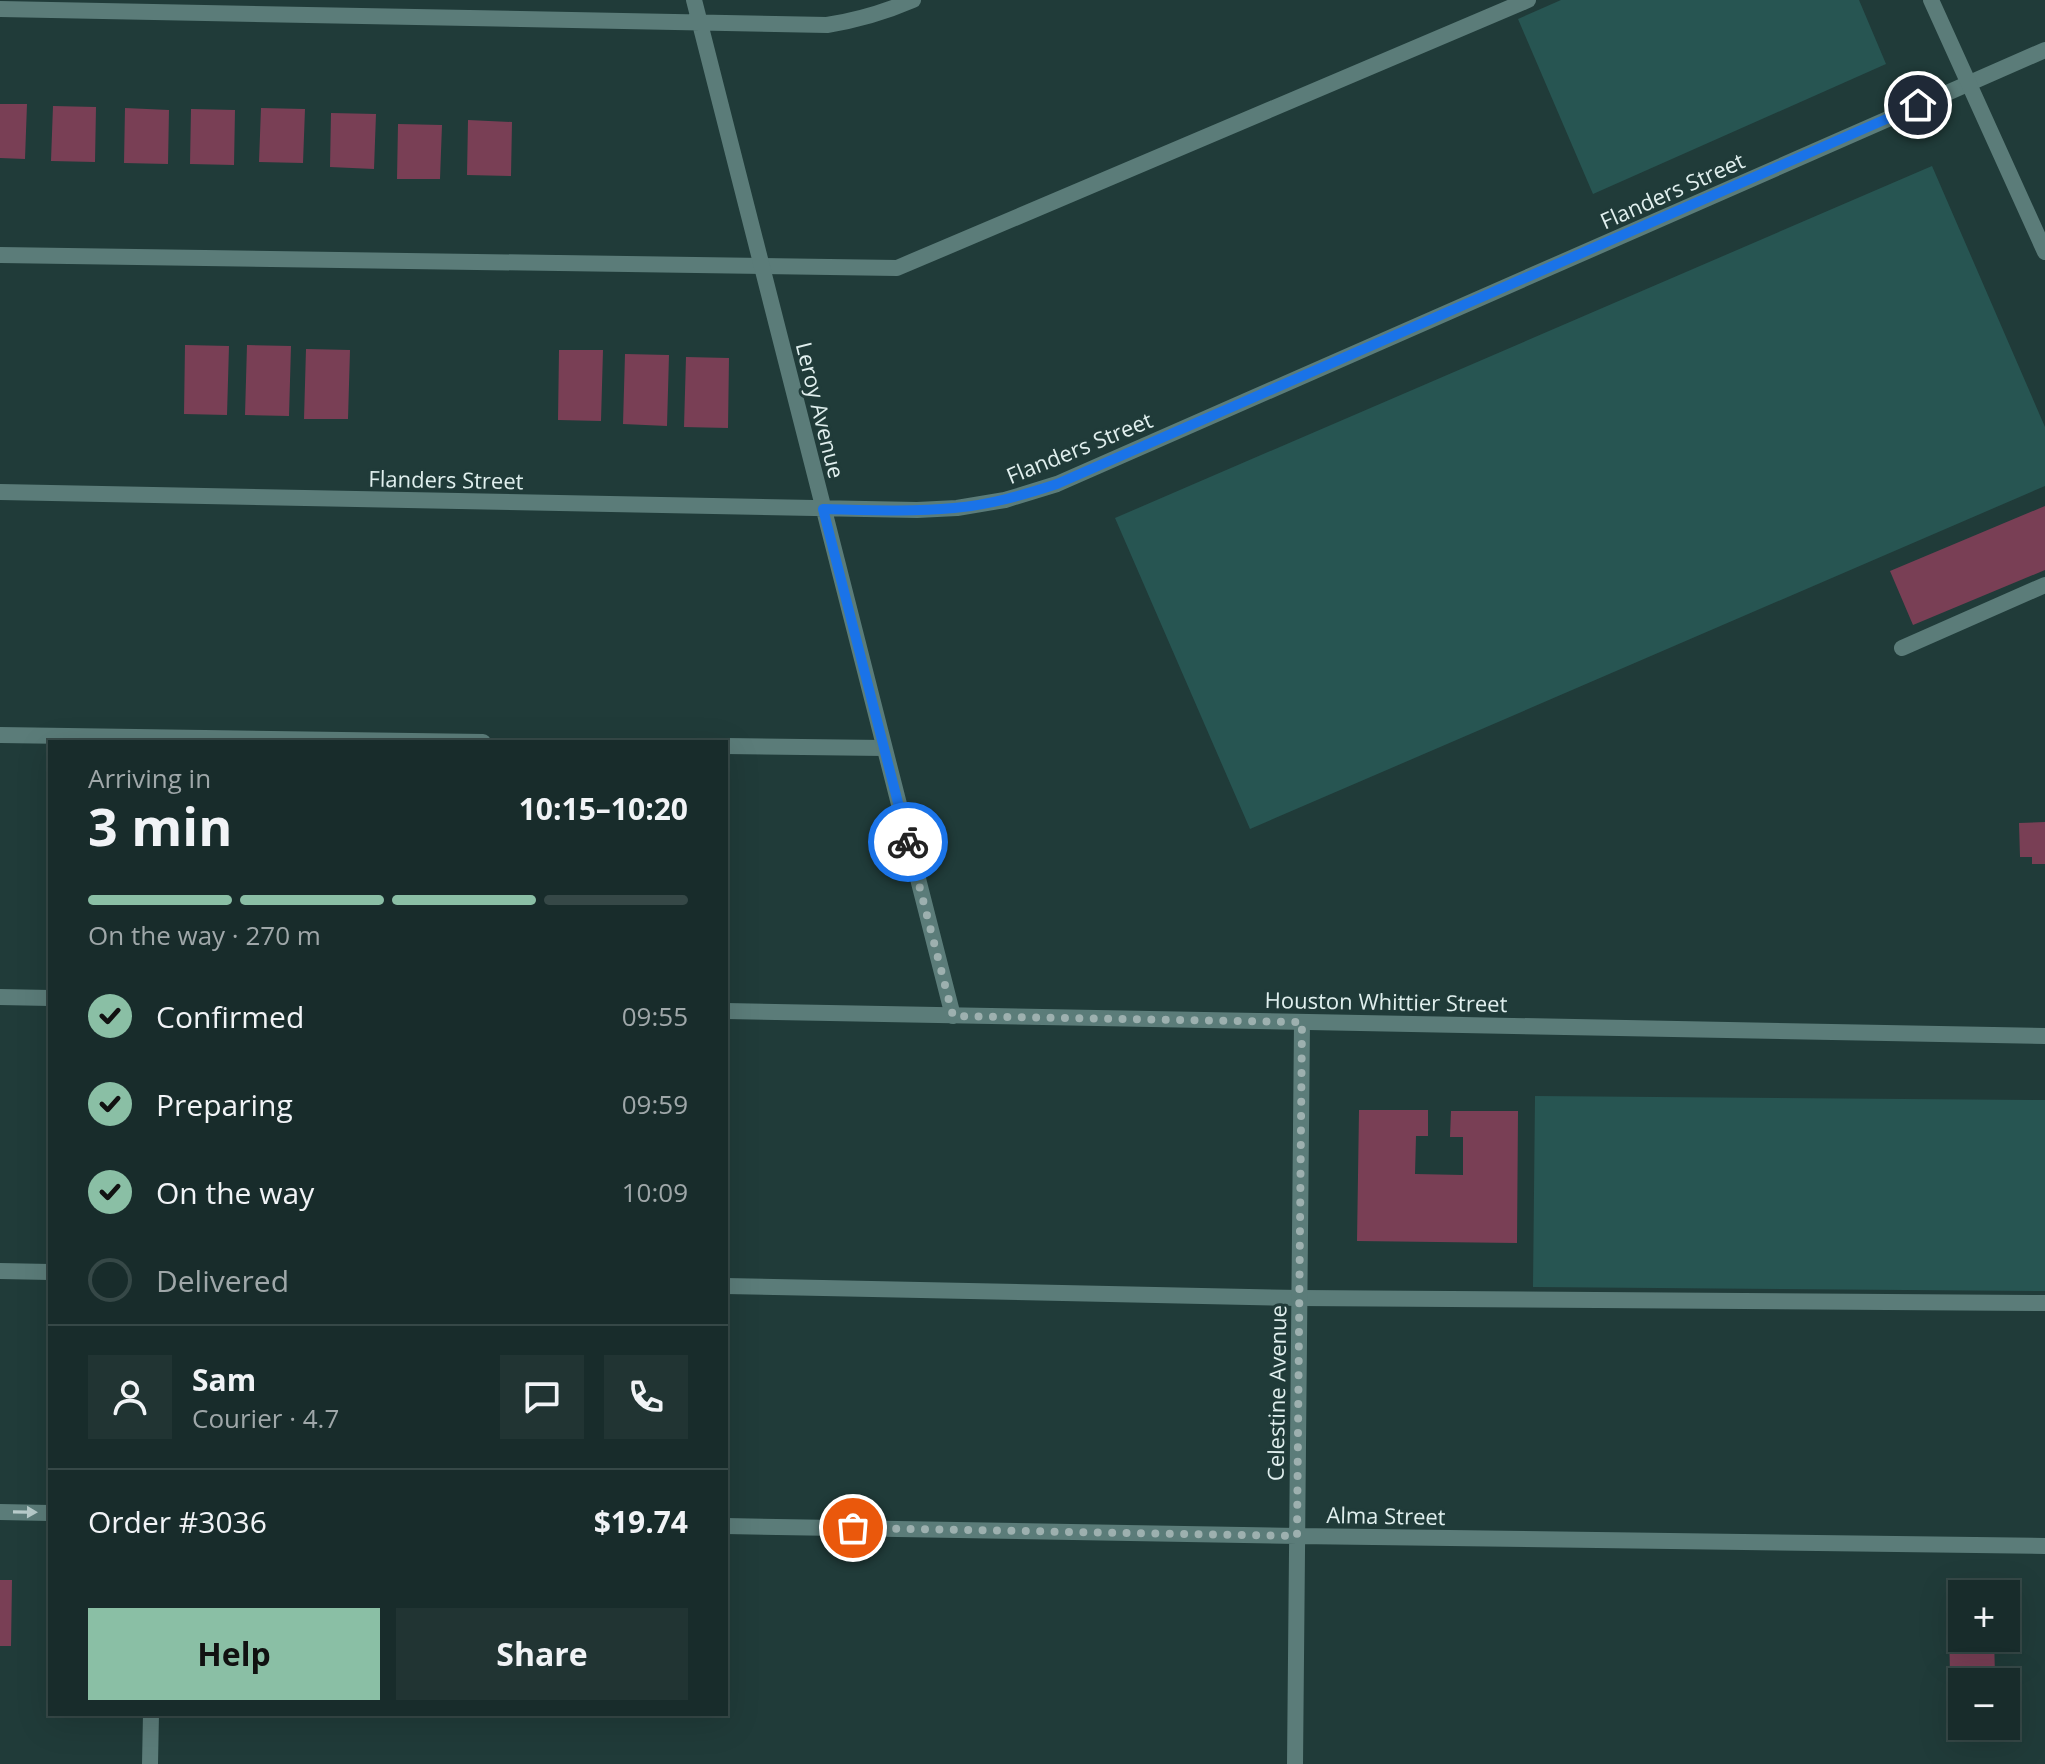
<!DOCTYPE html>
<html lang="en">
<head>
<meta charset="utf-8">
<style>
	body { margin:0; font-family:"Open Sans",sans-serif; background:#213433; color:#f1f3f6; height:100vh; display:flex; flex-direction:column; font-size:30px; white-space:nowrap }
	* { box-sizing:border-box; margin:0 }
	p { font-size:26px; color:#9fa7a9 }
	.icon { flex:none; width:44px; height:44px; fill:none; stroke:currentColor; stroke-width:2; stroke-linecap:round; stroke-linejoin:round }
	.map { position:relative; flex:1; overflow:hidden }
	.drawer { position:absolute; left:48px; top:740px; width:680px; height:976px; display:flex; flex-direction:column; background:#182c2b; border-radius:0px; box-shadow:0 8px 32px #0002,0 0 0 2px #364847 }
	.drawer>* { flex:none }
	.buttons { position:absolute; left:1948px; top:1580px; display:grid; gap:16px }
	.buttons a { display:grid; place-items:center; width:72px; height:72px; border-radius:0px; background:#182c2b; box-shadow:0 8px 32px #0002,0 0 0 2px #364847; font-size:40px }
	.pin { position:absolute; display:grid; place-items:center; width:68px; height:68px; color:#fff; margin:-34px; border:4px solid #fff; border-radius:50%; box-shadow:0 2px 8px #0007 }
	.courier { position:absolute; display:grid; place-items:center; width:80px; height:80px; margin:-40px; border:6px solid #1a73e8; border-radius:50%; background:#fff; color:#222; box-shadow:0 2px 10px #0007 }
	.summary em { font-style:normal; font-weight:700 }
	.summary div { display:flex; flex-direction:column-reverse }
	.summary { display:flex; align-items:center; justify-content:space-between; height:136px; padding:0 40px }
	h1 { font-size:52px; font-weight:700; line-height:60px }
	.bar { display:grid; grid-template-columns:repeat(4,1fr); gap:12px 8px; align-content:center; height:96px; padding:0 40px }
	.bar i { height:10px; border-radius:6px; background:#364847 }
	.bar .active { background:#8abfa5 }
	.bar p { grid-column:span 4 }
	.line { display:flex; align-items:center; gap:20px; padding:0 40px; border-top:2px solid #364847 }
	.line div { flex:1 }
	.round { display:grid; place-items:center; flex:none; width:84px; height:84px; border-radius:0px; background:#213433 }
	ol { padding:0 40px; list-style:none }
	li { display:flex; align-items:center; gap:24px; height:88px }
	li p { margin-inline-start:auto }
	li .icon { padding:8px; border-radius:50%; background:#8abfa5; color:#111; stroke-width:4 }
	li:last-child { color:#9fa7a9 }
	li i { width:44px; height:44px; border:4px solid #364847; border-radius:50% }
	.action { display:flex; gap:16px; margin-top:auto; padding:16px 40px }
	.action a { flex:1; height:92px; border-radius:0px; background:#8abfa5; color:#111; font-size:32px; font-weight:700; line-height:92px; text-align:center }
	.action a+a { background:#213433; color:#f1f3f6 }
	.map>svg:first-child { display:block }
	.green { fill:#275552 }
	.building { fill:#793f55 }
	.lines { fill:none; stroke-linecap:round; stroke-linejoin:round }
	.service { stroke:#5b7c79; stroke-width:16 }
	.minor { stroke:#5b7c79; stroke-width:16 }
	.tertiary { stroke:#5b7c79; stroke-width:16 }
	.oneway { fill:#b8cccb }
	.done { stroke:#9db0af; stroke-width:8; stroke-dasharray:0 14.4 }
	.route { stroke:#1a73e8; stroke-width:10 }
	.labels { text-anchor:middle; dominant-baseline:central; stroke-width:6; stroke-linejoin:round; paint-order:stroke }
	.street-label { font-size:22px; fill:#e0efee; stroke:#203b39 }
</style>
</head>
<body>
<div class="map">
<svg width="2045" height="1764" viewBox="0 0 2045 1764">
	<rect width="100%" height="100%" fill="#203b39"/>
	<path class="green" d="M1561,0H1859L1886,64L1593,194L1518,19Z
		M1932,166L2045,427V486L1250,829L1115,518Z
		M1535,1096L2045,1100V1291L1533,1287Z"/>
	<path class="building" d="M0,104H27L25,159L0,158Z
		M53,106L96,107L95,162L51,161Z
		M125,108L169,110L168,164L124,163Z
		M261,108L305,109L303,163L259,162Z
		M191,109L235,110L234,165L190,164Z
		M331,113L376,114L374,169L330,167Z
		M468,120L512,122L511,176L467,175Z
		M398,124L442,125L440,179H397Z
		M185,345L229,346L227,415L184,414Z
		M247,345L291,346L289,416L245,415Z
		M306,349L350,350L348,419H304Z
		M559,350H603L601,421L558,420Z
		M625,354L669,355L667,426L623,424Z
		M686,357L729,358L728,428L684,427Z
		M2045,506V570L1913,625L1890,571Z
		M2045,822V864H2032V857H2020L2019,823Z
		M1359,1110H1428V1136H1416L1415,1174L1463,1175V1137H1450L1451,1111H1518L1517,1243L1357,1241Z
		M0,1580H12L11,1646H0Z
		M1949,1625H1962V1638H1994L1995,1675L1950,1676Z"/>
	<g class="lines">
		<path class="service" d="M0,255L897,268L1528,0
			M1902,648L2045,585
			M0,735L483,742
			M726,746L884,748
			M0,1271L50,1272
			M726,1286L1299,1298L2045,1303"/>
		<path class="minor" d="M694,0L953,1016
			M0,9L827,25C859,20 883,13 913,0
			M0,492L917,510L957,508L1005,500L1057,484L2045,50
			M0,1512L50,1513
			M726,1526L1297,1536L2045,1546
			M150,1764L151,1714
			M1295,1764L1302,1022"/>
		<path class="tertiary" d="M1931,0L2045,252
			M0,997L50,998
			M726,1011L2045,1036"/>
	</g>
	<defs><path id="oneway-solid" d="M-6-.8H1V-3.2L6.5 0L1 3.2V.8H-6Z" transform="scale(2)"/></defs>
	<use class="oneway" href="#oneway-solid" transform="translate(25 1512) rotate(1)"/>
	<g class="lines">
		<path class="done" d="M853,1528L1297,1536L1302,1022L953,1016L908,842"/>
		<path class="route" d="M908,842L823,509C867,510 911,512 954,508C990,505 1023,495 1057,484L1918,105"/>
	</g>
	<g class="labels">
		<g class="street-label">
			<text transform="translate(1672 190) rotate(-24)">Flanders Street</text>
			<text transform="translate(821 410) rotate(76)">Leroy Avenue</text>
			<text transform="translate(1079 447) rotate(-22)">Flanders Street</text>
			<text transform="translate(446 479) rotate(1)">Flanders Street</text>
			<text transform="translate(1386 1001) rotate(1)">Houston Whittier Street</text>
			<text transform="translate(1276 1393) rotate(-89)">Celestine Avenue</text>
			<text transform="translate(1386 1515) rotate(1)">Alma Street</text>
		</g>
	</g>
</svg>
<div class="buttons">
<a>+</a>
<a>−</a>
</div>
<div class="pin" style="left:853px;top:1528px;background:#ea580c"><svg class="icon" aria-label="bag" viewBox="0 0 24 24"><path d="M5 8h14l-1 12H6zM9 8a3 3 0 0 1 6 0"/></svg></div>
<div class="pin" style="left:1918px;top:105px;background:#1f2937"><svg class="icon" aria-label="home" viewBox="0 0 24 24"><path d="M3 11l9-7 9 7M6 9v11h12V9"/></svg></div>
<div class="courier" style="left:908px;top:842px"><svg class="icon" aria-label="bike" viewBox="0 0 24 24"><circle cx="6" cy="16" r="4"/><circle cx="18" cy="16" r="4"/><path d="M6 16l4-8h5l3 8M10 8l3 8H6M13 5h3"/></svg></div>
<section class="drawer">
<div class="summary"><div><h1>3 min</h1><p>Arriving in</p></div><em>10:15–10:20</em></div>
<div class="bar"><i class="active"></i><i class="active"></i><i class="active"></i><i></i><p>On the way · 270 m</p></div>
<ol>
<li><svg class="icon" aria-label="check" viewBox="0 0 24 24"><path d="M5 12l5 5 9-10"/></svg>Confirmed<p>09:55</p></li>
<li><svg class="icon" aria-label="check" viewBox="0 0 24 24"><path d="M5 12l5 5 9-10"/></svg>Preparing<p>09:59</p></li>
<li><svg class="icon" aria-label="check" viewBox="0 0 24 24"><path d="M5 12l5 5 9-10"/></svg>On the way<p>10:09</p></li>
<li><i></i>Delivered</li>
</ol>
<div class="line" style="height:144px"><a class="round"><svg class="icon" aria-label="person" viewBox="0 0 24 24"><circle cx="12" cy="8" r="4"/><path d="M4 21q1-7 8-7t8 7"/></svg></a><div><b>Sam</b><p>Courier · 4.7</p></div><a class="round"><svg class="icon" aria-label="chat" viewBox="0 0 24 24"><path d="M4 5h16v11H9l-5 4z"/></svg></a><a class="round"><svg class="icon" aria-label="phone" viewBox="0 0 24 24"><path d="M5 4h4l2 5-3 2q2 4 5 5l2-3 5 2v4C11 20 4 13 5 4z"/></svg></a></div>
<div class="line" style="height:104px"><div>Order #3036</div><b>$19.74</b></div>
<div class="action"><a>Help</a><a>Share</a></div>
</section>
</div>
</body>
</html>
